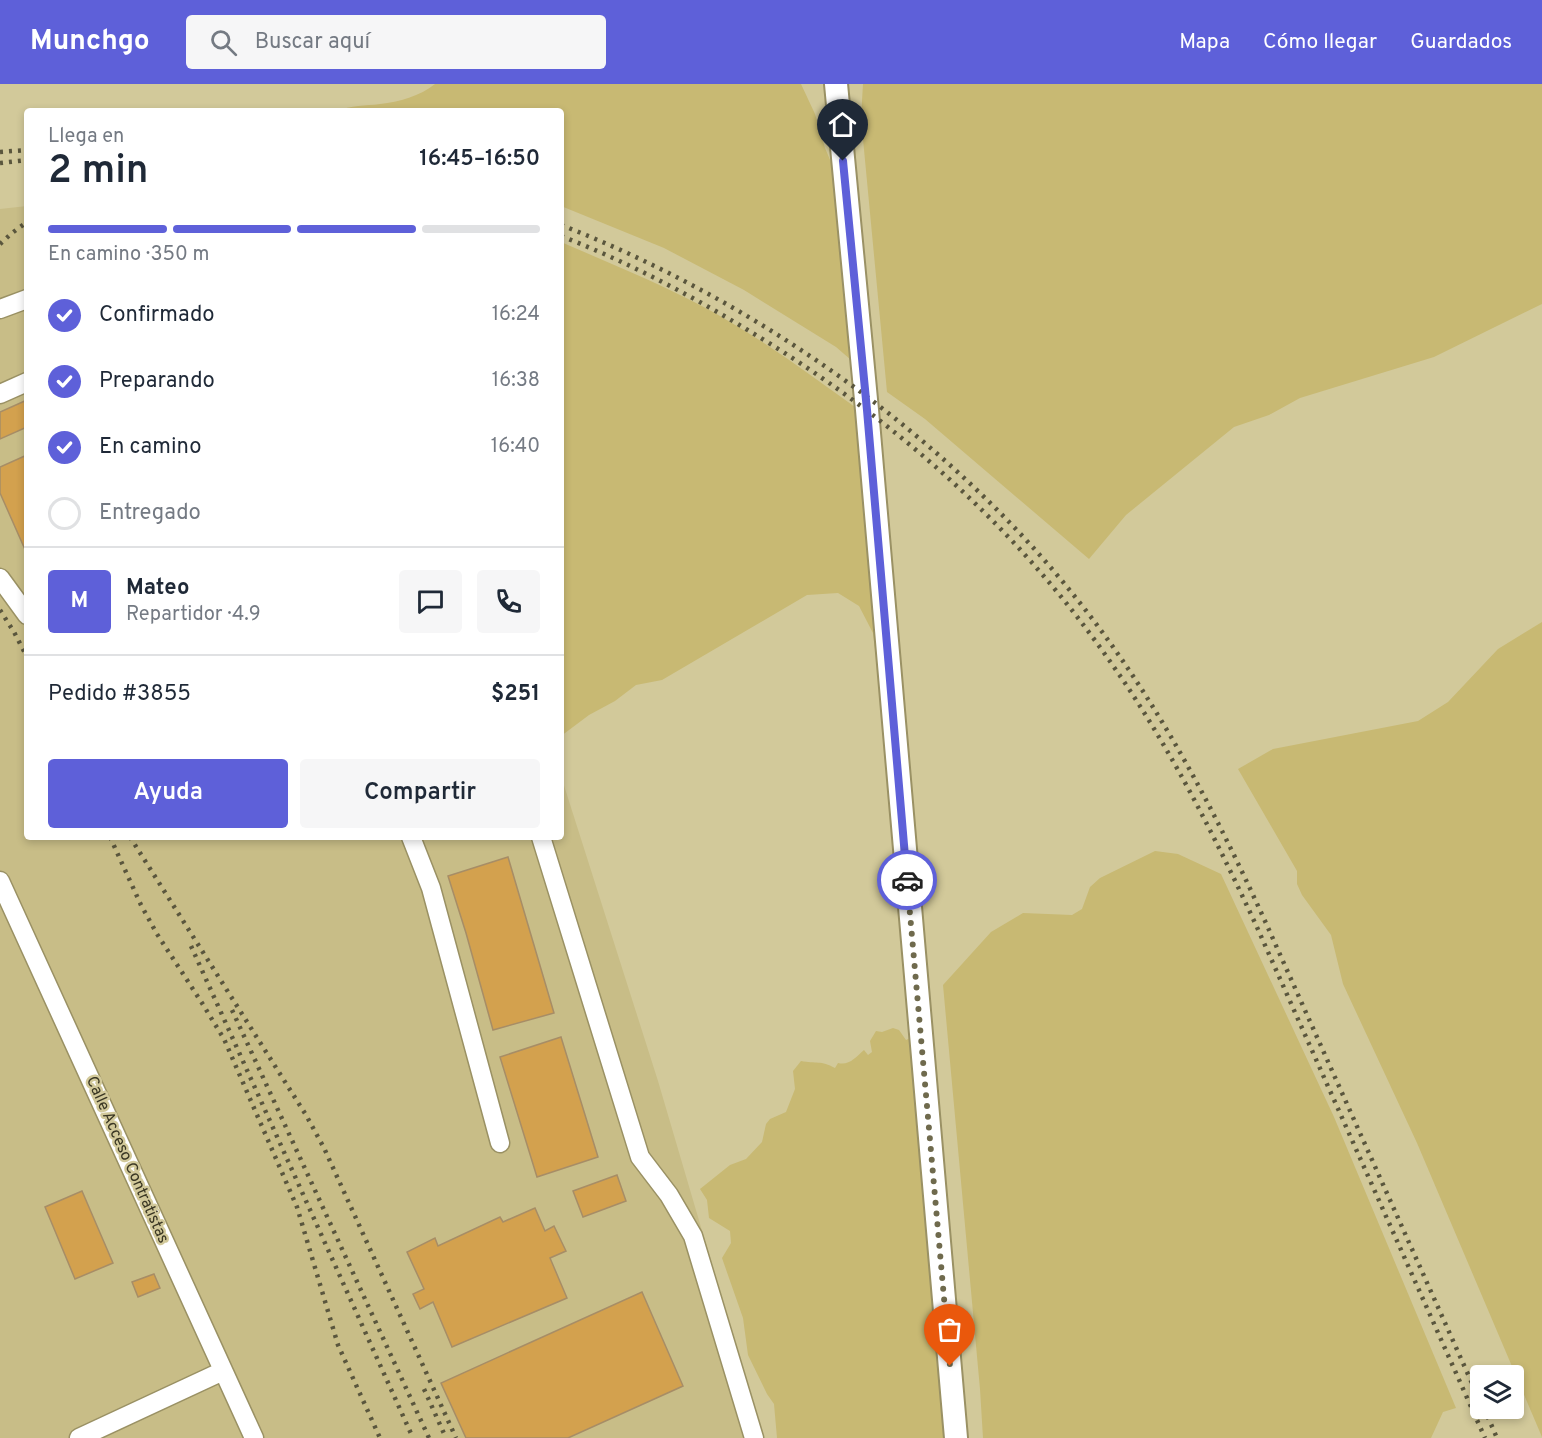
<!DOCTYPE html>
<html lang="es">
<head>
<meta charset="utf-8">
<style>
	body { margin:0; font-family:Overpass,sans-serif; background:#f6f6f7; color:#1f2937; height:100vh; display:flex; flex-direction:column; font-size:22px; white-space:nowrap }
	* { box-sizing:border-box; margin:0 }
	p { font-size:20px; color:#747a83 }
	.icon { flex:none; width:33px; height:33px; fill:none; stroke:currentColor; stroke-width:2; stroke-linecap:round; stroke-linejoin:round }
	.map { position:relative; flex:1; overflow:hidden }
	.sheet { position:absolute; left:24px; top:24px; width:540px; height:732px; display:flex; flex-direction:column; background:#fff; border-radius:6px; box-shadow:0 3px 9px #0003 }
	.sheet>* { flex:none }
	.tools { position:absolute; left:1470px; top:1281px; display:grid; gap:12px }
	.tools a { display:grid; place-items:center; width:54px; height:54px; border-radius:6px; background:#fff; box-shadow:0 3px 9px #0003; font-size:30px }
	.pin { position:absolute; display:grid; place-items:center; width:51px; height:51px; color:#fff; margin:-62px -26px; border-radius:50% 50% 50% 0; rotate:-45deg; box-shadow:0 0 6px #0007 }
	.pin .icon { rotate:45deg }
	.courier { position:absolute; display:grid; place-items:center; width:60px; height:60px; margin:-30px; border:4px solid #5e60d9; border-radius:50%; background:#fff; color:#222; box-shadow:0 2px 8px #0007 }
	.overview em { font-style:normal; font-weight:600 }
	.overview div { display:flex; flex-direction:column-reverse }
	.overview { display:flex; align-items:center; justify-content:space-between; height:102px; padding:0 24px }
	h1 { font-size:39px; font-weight:600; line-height:45px }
	.bar { display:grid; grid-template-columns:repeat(4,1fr); gap:9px 6px; align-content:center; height:72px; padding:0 24px }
	.bar i { height:8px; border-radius:4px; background:#e0e1e3 }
	.bar .selected { background:#5e60d9 }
	.bar p { grid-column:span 4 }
	.line { display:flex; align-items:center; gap:15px; padding:0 24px; border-top:2px solid #e0e1e3 }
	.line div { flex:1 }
	.round { display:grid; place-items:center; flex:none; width:63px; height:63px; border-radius:6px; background:#f6f6f7 }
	ol { padding:0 24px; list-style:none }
	li { display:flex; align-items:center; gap:18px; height:66px }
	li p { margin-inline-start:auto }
	li .icon { padding:6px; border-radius:50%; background:#5e60d9; color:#fff; stroke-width:4 }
	li:last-child { color:#747a83 }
	li i { width:33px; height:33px; border:3px solid #e0e1e3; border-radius:50% }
	.button { display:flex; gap:12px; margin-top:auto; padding:12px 24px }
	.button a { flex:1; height:69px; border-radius:6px; background:#5e60d9; color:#fff; font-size:24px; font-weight:600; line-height:69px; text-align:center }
	.button a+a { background:#f6f6f7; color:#1f2937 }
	header { display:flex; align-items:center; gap:36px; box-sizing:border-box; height:84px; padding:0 30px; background:#5e60d9; color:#fff }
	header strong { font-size:28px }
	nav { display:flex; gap:33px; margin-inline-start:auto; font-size:21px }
	.search { width:420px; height:54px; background:#f6f6f7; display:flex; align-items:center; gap:15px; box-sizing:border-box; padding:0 21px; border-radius:6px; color:#747a83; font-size:22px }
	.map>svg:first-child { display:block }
	.built { fill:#c8bd87 }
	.green { fill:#c8b973 }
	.building { fill:#d3a14e; stroke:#a78d66; stroke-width:1.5 }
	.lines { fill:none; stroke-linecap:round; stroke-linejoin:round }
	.minor-casing { stroke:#9a9164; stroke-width:21 }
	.major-casing { stroke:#9a9164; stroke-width:26 }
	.minor { stroke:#fff; stroke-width:18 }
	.major { stroke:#fff; stroke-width:22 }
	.rail { stroke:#5a563d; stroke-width:4.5; stroke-dasharray:3 6; stroke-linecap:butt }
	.done { stroke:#6f6a4d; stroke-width:6; stroke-dasharray:0 10.8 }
	.route { stroke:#5e60d9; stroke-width:8 }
	.labels { text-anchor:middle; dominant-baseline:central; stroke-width:5; stroke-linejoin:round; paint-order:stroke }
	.street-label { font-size:16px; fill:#3a3724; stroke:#d2c99a }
</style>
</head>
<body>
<header>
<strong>Munchgo</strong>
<div class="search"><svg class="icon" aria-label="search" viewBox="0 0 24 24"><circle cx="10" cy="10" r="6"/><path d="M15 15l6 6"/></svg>Buscar aquí</div>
<nav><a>Mapa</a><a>Cómo llegar</a><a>Guardados</a></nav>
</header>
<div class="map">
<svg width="1542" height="1354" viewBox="0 0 1542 1354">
	<rect width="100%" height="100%" fill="#d2c99a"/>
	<path class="built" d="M27,122V753H561V692L658,997L763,1354H0V125Z"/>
	<path class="green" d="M435,0H801L815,30L825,64L839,97L858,282L836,263L744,206L664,164L561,122V27H337C351,21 365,22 380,20C399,18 420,12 435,0Z
		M863,0H1542V220L1434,273L1300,314L1269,331L1234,343L1126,431L1089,475L925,335L887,308L861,34Z
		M561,158C607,178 654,197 698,220C756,250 809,290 862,328L892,705L873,549L859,522L838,509L807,511L662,596L636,601L615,617L589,631L561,652Z
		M1542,538V1353L1417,1059L1343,900L1331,851L1302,811L1297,800V787L1238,685L1273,665L1418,637L1448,618L1498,565Z
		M1155,767L1178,770L1221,790L1334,1033L1456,1324L1443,1328L1431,1354H983L980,1305L943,901L991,848L1023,829L1072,831L1082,825L1090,803L1100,794Z
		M893,944L899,946L906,956L916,951L954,1354H777L774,1320L767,1310L748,1271L743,1234L722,1174L731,1159L730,1147L709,1134L707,1116L700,1105L730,1081L746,1075L762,1058L766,1040L770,1035L786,1028L795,1005L793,987L801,977C816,980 821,976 835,984L838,979C849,982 856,973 864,966L868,971L872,968L870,957L876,947L882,948Z"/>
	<path class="building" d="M27,316V343L0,355V328Z
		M27,371V470L0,409V383Z
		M508,773L554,929L493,946L466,849L448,792Z
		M561,953L598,1073L537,1093L500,973Z
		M617,1091L626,1117L583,1133L573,1107Z
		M82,1107L113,1179L75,1195L45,1123Z
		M535,1124L545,1147L554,1142L566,1167L550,1174L567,1214L452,1263L433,1218L420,1225L413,1210L424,1205L407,1168L435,1154L438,1162L500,1133L503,1138Z
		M154,1190L160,1204L138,1213L132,1198Z
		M642,1208L683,1302L568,1354H466L441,1299Z"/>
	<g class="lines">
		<g class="minor-casing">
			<path id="minor" d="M0,225L27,215
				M0,310L27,298
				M0,494L27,531
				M411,753L431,804L500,1059
				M541,753L640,1073L669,1111L693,1152L754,1354
				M0,797L254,1354
				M79,1354L223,1287"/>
		</g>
		<g class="major-casing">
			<path id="major" d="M836,0L867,326L956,1354"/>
		</g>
		<use href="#minor" class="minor"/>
		<use href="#major" class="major"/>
		<path class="rail" d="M0,68L27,66
			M0,79L27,76
			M561,141C757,217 950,354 1080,519C1157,616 1214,725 1265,837L1480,1317
			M561,152C625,177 687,209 746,245C888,330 1014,440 1109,576C1168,659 1213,749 1256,841L1485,1354
			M0,160L12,149L27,138
			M0,526L14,548L27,573
			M110,753L141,821L157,850L202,919L224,955L297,1123L338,1261L380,1354
			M130,753L306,1031L324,1064L456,1354
			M191,862L413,1354
			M232,926L429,1354
			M424,1305L446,1354
			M1484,1324L1497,1354"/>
	</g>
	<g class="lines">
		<path class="done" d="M907,796L950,1282"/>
		<path class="route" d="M843,77L867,326L907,796"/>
	</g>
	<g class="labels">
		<g class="street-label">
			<text transform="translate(127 1076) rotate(66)">Calle Acceso Contratistas</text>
		</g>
	</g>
</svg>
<div class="tools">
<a><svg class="icon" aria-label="layers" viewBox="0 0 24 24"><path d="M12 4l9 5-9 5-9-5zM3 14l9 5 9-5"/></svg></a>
</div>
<div class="pin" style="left:950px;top:1282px;background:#ea580c"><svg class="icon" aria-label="bag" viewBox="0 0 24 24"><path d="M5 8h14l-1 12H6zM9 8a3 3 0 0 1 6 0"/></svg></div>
<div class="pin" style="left:843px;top:77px;background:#1f2937"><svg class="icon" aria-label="home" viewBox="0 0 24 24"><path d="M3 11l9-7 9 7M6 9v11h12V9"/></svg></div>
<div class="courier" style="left:907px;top:796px"><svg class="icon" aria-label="car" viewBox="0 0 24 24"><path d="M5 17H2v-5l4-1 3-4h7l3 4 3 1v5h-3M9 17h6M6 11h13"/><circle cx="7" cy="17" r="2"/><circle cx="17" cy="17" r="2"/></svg></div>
<section class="sheet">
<div class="overview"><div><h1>2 min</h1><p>Llega en</p></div><em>16:45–16:50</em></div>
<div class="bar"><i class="selected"></i><i class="selected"></i><i class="selected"></i><i></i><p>En camino · 350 m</p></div>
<ol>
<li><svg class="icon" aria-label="check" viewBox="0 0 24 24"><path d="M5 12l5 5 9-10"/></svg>Confirmado<p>16:24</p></li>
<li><svg class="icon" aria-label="check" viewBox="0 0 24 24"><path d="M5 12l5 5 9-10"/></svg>Preparando<p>16:38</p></li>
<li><svg class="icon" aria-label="check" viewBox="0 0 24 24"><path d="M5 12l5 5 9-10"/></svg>En camino<p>16:40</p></li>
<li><i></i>Entregado</li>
</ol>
<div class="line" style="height:108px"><b class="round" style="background:#5e60d9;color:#fff">M</b><div><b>Mateo</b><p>Repartidor · 4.9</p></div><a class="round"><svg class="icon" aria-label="chat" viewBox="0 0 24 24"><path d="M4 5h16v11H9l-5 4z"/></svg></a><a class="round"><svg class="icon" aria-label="phone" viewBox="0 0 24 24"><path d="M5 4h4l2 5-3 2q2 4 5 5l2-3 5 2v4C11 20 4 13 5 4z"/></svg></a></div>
<div class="line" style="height:78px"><div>Pedido #3855</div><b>$251</b></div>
<div class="button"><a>Ayuda</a><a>Compartir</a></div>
</section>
</div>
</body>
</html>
